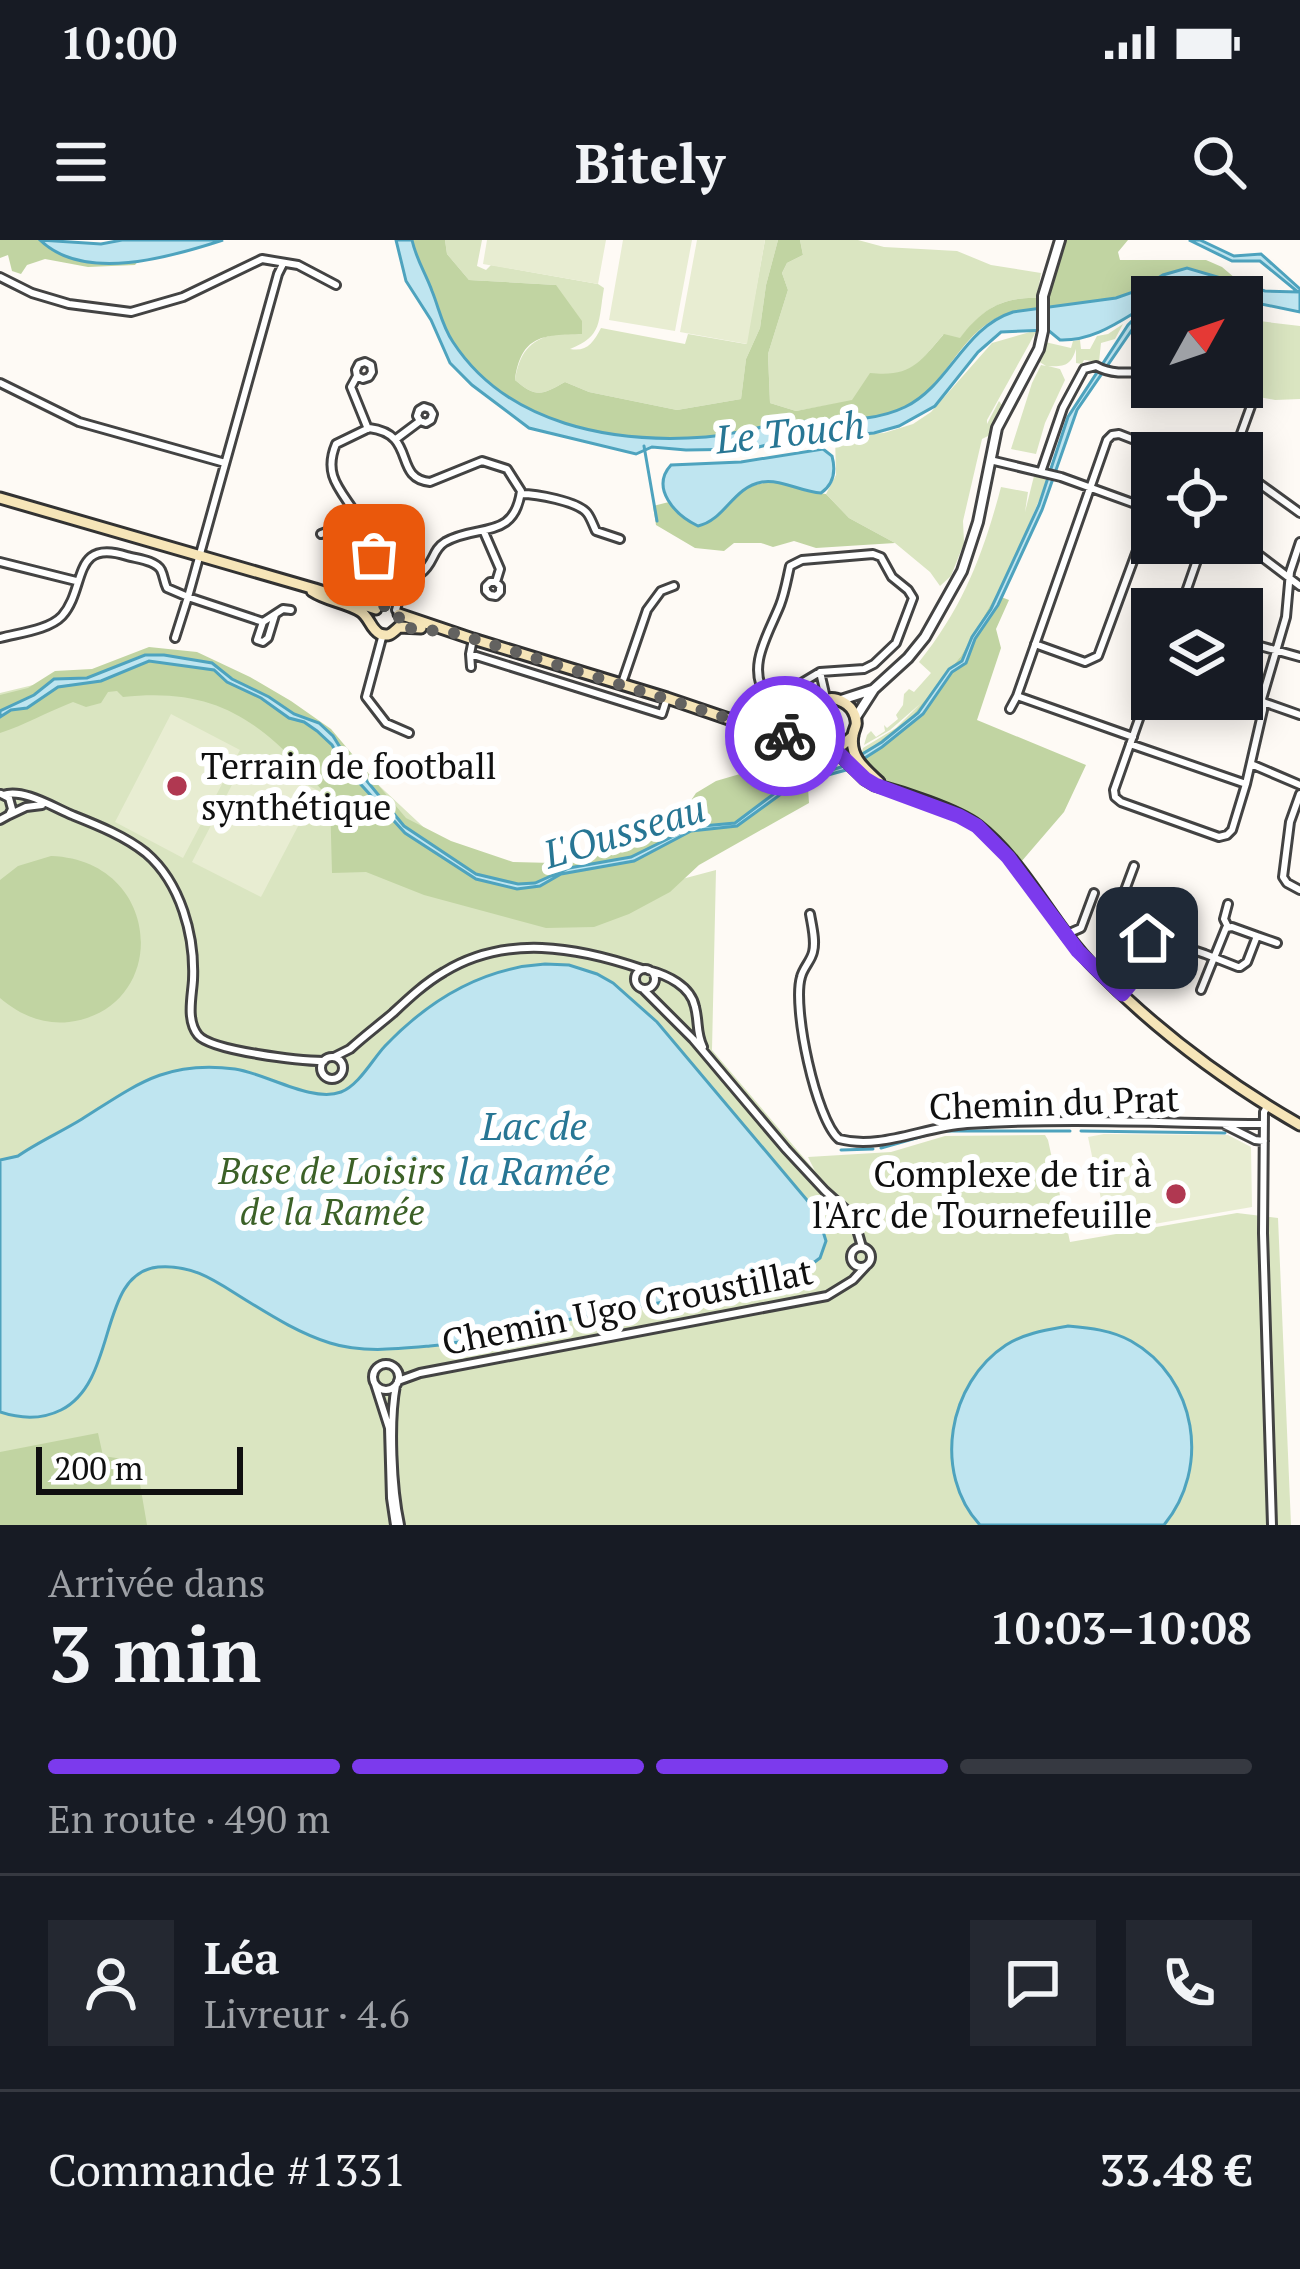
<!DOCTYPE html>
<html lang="fr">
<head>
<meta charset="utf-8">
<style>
	body { margin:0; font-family:"PT Serif",serif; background:#242831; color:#f1f3f6; height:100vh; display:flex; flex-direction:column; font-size:45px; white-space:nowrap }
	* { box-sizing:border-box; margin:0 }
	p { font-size:39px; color:#9ea1a6 }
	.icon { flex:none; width:66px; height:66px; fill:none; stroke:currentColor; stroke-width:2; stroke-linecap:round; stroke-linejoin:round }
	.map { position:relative; height:1285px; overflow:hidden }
	.drawer { display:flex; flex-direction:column; background:#171b24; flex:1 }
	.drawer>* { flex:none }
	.needle { width:78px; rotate:50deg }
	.controls { position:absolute; left:1131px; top:36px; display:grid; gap:24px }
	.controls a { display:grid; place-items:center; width:132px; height:132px; border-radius:0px; background:#171b24; box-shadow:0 6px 30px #0003; font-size:60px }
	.scale { position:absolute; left:36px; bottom:30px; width:207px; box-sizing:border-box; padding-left:12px; border:6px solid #101010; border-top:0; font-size:33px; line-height:42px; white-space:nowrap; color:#101010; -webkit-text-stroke:9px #fff; paint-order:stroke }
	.pin { position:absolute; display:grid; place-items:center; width:102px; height:102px; color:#fff; margin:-51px; border-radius:24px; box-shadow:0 6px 18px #0006 }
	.courier { position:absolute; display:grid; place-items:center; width:120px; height:120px; margin:-60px; border:9px solid #7c3aed; border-radius:50%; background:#fff; color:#222; box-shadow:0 3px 15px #0007 }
	.summary em { font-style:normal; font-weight:700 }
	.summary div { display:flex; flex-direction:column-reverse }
	.summary { display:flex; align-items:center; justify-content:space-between; height:204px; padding:0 48px }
	h1 { font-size:78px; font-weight:700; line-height:90px }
	.bar { display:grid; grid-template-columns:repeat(4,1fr); gap:18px 12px; align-content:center; height:144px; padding:0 48px }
	.bar i { height:15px; border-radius:9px; background:#363941 }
	.bar .on { background:#7c3aed }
	.bar p { grid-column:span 4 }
	.line { display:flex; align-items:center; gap:30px; padding:0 48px; border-top:3px solid #363941 }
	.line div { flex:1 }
	.round { display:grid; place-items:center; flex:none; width:126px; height:126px; border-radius:0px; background:#242831 }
	.status { display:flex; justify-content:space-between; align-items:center; height:84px; padding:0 60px; background:#171b24; direction:ltr }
	.status svg { height:33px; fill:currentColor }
	header { display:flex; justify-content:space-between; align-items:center; height:156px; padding:0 48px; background:#171b24; font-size:54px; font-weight:700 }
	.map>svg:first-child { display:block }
	.green { fill:#dae5c1 }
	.forest { fill:#c1d4a2 }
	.pitch { fill:#e8edd2 }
	.water { fill:#bfe5f0; stroke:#4ea3be; stroke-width:3 }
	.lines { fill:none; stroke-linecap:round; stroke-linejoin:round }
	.stream { stroke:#4ea3be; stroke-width:3 }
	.minor-casing { stroke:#434343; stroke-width:12 }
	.tertiary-casing { stroke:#434343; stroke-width:14 }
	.secondary-casing { stroke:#323232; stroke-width:15 }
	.minor { stroke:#fff; stroke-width:6 }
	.tertiary { stroke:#fff; stroke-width:8 }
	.secondary { stroke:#f6e5b8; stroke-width:9 }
	.done { stroke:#636260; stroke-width:12; stroke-dasharray:0 21.6 }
	.route { stroke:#7c3aed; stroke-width:15 }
	.poi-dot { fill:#b03851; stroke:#fff; stroke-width:4.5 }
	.labels { text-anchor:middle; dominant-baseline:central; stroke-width:12; stroke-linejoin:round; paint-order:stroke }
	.poi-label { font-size:36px; fill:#101010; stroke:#fff; text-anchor:start }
	.street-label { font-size:36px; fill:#101010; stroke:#fff }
	.park-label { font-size:36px; font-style:italic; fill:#3c6127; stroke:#fff }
	.water-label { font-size:39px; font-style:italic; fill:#277694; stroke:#fff }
</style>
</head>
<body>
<div class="status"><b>10:00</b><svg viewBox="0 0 49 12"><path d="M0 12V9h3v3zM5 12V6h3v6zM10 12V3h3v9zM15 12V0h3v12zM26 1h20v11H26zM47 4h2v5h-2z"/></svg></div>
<header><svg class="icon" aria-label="menu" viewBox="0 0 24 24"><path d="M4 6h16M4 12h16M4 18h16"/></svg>Bitely<svg class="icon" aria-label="search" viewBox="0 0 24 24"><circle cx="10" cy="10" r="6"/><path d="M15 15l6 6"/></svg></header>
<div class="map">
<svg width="1300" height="1285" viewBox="0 0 1300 1285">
	<rect width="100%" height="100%" fill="#fefaf5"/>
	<path class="green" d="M445,0H482L477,26L486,30L491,25L598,44L604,48C598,82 603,96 570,109C587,112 593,103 601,88L685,104L688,94L746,104L765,0H778L766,45L760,88L746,119L741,159L677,170L589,152L565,142C542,155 536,158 515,140C519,115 529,99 554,95L556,45L469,40L447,14Z
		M800,0H858L884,7L957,11L991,25L1041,33L1037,58C1001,57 981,70 960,99L943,95L919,123L852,161L796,171L770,163L768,114L788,50L782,33L787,23L803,15Z
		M1242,79L1300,86V159L1275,160L1254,156L1242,144Z
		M1123,84L1115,99L1101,103L1099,122L1084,120L1082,124L1076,123V109C1071,125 1065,127 1048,126L1060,129L1065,140L1045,183L1036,214L1011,209L1032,143L1041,125L1046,126L1038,121L1045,102L1071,108L1073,101L1080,100L1081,109H1090L1097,96L1108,94Z
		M1037,90L987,180V184L999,161L1002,165L1001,169L988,196L982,199L963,281L964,303L951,336L940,346L930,332L895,303L849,278L826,254L836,235L835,196L884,193L913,184L931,172L992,103Z
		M1034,236L1048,239L1008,334L961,416L913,476L861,516L863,508L896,488L920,464L890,490L864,505L867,495L871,491L876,497L885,491L884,485L887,488L898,479L896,475L903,465L904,454L909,449L914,452L931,433L919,422C963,367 983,315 1001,247L1028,252L1025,272Z
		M145,418L371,538L524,681L716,630L712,810L815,931L808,917L891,912L945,896L1045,895L1048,900L1070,1002L1237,973L1278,978L1291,1285H0V453Z"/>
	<path class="forest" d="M0,0H40C68,27 103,25 139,20L135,25L88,27L45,19L27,25L21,34L12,31L8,15L0,18Z
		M412,0H445L447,14L469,40L556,45L582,81V94C543,95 521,95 515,140C536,158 542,155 565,142L589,152L677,170L741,159L746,119L760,88L766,45L778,0H800L803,15L787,23L782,33L788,50L768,114L770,163L796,171L852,160L870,133C911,137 918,124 944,94L960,98C981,70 1001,57 1037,58V70C1025,71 1013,71 1001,76C958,94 945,150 902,168C862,185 818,177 776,184C755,188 735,194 713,196C619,207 507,186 452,102C442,86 439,68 432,51C425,33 416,18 412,0Z
		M1063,0H1128L1118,12L1120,20H1206L1222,27L1242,44L1184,28L1118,58L1047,69L1046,57Z
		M776,242L805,251L826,254L849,278L895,303L816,308L794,301L773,307L761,303H734L724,311L695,308L656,285L653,266L669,262L677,273L698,286C733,276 730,242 776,242Z
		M996,355L1009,360L996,389L1001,408L977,480L1086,525L1064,572L1021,622L984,583L865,533L861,516L913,475L961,416Z
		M149,407L197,412L250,437L291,461L331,489L406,578L451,601L513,622L553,623L616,610L650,597L680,577L696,553L716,541L757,529L781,506L834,524L808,548L809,563L699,625L670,652L629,674L594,687L546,688L424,655L366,632L332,633L330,559C267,488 225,446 123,457L117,451L108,452L101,463L86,467L73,462C47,472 25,485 0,493V455L28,448L55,431L92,429Z
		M51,616C164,620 171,769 69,782C43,785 20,775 0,758V640L18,626Z
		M98,1193L103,1216L136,1221L147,1285H0V1212Z"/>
	<path class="pitch" d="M487,0H606L598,44L483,24Z
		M623,0H692L675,91L609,80Z
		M697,0H765L747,104L680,92Z
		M171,474L240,510L183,618L115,582Z
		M248,514L317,550L261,657L192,622Z
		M1104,894L1228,895L1251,907L1252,967L1108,992L1088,897Z"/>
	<path class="water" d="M40,0L101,4L122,0H223C171,17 84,43 40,0Z
		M396,0H412C416,19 426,34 432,51C439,68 442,86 453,102C507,185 613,204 706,197C731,195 754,188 778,184C820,177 866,186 905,167C950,145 963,88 1013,72L1116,58L1139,50L1163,35L1187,28L1265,51L1298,52L1260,21H1232L1189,0H1200L1234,16L1261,14L1300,49V72L1242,60V57C1224,57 1209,47 1191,47C1176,47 1167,57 1152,57V71L1136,84L1077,170L1042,270L998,365L975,399L966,423L952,432L923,474L882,507L846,530L813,539L781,554L737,586L691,591L634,621L561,634L540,646L517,649L476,639L405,593L345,527L332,505L317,491L304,482L289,478L261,458L227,442L214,430L149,421L101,441L58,447L27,468L11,470L0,477V471L34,455L54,439L87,438L145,415H164L212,423L232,439L269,457L294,474L319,483L333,496L343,512L404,586L476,634L518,644L535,643L569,628L631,617L692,587L735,583L779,550L792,546L802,539L841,527L882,502L918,473L949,429L962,421L972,397L991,369L1039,265L1068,177L1128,85L1149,64C1121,80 1095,101 1060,100L1048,90L1001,92L978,112L935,166L899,186L874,193L782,201L751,209L686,210L652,207L636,214L529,188L472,145L450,123L431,80L406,41Z
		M823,209L832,216C836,231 834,244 821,253C801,252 782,239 762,242C733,247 725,280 698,286C675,275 650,248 671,225L741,222Z
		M545,724L569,725L597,734L613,743L657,782L817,972L826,1001L820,1018C802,1033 774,1037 752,1043C687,1059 621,1070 555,1082C514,1090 472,1102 430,1106C398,1109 361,1113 330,1103C301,1094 275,1078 249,1062C219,1044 196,1024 158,1027C97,1033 119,1141 61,1170C41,1180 21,1179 0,1172V920L18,916C38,902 61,892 82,879C136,845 166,820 235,829C265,833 312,863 341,852C359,845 372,820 385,806C429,760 481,728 545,724Z
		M1068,1086C1090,1088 1111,1090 1131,1101C1197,1138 1211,1228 1164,1285H980C932,1233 948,1143 1006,1105C1025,1093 1046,1090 1068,1086Z"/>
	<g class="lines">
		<path class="stream" d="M644,206L657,281
			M1081,891L1225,893
			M881,908L941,891H1070
			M841,910L873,909"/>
		<g class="minor-casing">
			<path id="minor" d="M0,37L32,53L69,64L131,72L183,57L262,19L298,25L336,45
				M357,136L356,130L359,124L365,122L371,125L372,132L369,137L363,139L357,136L351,147L368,189
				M0,143L79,182L225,223
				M369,188C418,194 392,238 430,242L482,221L507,229L521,251C514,301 478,283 445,302C432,310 434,324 421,333C407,333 386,330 376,318C366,306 364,287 356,274C340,249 323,235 336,204Z
				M396,199L420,181L426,183L431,180L433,174L430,169L424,167L419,170L417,176L420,181
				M1234,213L1251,166L1247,155L1235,147
				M990,220L1061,237L1152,270
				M1242,231L1300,273
				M1041,232L1063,168L1084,129L1096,126C1113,136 1133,132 1152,131
				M521,254C536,254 577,261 587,273C591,278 593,285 596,291L620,299
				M484,292L500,329L496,342H490L486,346V351L490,355L496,356L500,352V346L496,342
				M321,294L359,280
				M1242,302L1300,346
				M1300,302L1290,332L1286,377L1262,459L1263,462L1300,475
				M873,314L881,317L892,337L908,350L913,358L896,403L874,424L864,429L820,432L780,456L767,457C745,428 769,393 780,365C785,352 787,339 790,326L802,320Z
				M0,322L76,341
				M384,366L395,329
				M1180,369L1203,303
				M396,370L406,333
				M263,382L257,400L263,402L268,398L275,375
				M383,394L366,457L386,483L409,493
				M0,398C18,393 49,390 62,376C87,348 71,298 127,316C137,319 155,320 161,330C164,336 164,342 167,348L188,357L278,34L283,24
				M175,398L188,357L263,382L283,369L291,370
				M1242,401L1300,417
				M1035,404L1085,422L1098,416L1152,270
				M470,414L662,474L667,458
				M471,427L470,414L473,399
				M820,432L826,458
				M1152,442L1114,550L1115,557L1121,562L1219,597L1227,595L1232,590L1246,544L1263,470V462L1242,457
				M622,443L647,370L661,351L674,346
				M1010,469L1017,456
				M1133,497L1017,456L1107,200L1112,195L1119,194L1168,213
				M1130,504L1246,544
				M1251,524L1300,545
				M1300,554L1290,582L1283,637L1287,643L1300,650
				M3,555C23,548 53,567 72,575C97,585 125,596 146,613C181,643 195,696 193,740C192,757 186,780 198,795C211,811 301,821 324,821
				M9,575L26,567L42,565
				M0,580L9,575L12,569L9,558L1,554
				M1134,626L1115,677L1148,689
				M810,674C812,686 816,701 813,712C811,721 803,728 801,737C792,767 816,880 839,899C881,910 923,887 967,884C1065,878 1165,883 1264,884
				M1228,687L1224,679L1228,664
				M1065,695L1081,688L1094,653
				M1257,696L1277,703
				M635 739a10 10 0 1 1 20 0a10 10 0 1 1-20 0Z
				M648,730C667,735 691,746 695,767C699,782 696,793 703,807
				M643,749L693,799L786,909L825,951L853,976L862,1007
				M1122,754L1132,742L1149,696H1152L1205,714L1238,727H1240L1247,722L1257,696L1232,687L1226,688L1201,750
				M334,817L350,809C364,796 379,785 393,773C409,758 425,743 444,732C506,694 577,707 642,729
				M321 828a11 11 0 1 1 22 0a11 11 0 1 1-22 0Z
				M1267,867L1264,872L1263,993L1272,1285
				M1225,885L1255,900L1264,901
				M851 1017a10 10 0 1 1 20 0a10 10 0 1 1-20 0Z
				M373 1137a13 13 0 1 1 26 0a13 13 0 1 1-26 0Z
				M398,1141L420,1133L827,1056L853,1040L866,1026
				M375,1144L389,1188L391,1258L395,1285
				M396,1145C389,1182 392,1248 400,1285"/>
		</g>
		<g class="tertiary-casing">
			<path id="tertiary" d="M841,460L872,450
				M856,477L874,449L908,418L925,397L962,331L978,282L997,188L1039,109L1043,91V56L1060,0"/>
		</g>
		<g class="secondary-casing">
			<path id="secondary" d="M0,258L315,349L376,369
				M312,351C327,361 345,362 360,371C370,377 370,389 380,394C390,397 392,393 399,387L421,388
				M399,374L473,399L667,458L770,493L805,498L827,508L840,507L853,496
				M769,487C778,488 788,489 797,484C813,476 820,449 843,462C849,465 853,470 855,476C858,487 855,485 853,495C849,517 865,529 879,542
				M833,508L865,539L875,545C901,552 957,570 978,586C1026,624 1052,685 1095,728C1155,789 1227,843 1300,885"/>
		</g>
		<use href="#minor" class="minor"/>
		<use href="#tertiary" class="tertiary"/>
		<use href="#secondary" class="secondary"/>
	</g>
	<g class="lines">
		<path class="done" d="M374,315L382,324L395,329L384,366L393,367L399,374V387L455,393L785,496"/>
		<path class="route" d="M785,496L805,499L833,508L865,539L875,545L959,576L977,586L1008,617L1078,711L1122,754L1132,742L1147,698"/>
	</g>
	<g class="poi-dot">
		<circle cx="177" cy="546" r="12"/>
		<circle cx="1176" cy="954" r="12"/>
	</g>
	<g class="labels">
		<g class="poi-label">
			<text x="201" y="525">Terrain de football<tspan x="201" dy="41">synthétique</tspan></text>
			<text x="1152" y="933" text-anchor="end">Complexe de tir à<tspan x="1152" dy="41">l'Arc de Tournefeuille</tspan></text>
		</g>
		<g class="street-label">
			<text transform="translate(1054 862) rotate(-2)">Chemin du Prat</text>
			<text transform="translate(627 1066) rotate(-11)">Chemin Ugo Croustillat</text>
		</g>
		<g class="park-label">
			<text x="332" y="930">Base de Loisirs<tspan x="332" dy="41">de la Ramée</tspan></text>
		</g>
		<g class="water-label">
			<text transform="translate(790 191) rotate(-6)">Le Touch</text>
			<text transform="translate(624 590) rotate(-17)">L'Ousseau</text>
			<text x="534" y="885">Lac de<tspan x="534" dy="45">la Ramée</tspan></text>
		</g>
	</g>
</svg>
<div class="controls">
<a><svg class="needle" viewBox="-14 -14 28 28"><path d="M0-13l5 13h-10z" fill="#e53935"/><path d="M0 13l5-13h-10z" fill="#9ea1a6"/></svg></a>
<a><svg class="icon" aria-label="locate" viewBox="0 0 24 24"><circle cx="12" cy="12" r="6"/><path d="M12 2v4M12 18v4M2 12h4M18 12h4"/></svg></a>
<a><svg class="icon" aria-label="layers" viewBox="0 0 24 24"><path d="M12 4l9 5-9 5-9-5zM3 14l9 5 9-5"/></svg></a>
</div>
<div class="scale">200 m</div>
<div class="pin" style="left:374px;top:315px;background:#ea580c"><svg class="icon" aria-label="bag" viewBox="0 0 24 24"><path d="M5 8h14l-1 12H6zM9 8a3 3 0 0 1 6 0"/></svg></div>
<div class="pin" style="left:1147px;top:698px;background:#1f2937"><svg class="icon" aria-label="home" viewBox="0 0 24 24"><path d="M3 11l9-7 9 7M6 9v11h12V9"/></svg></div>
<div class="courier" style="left:785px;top:496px"><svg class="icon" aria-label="bike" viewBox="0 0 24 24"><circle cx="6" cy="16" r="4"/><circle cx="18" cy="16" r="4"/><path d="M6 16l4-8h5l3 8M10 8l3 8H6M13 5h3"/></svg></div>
</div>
<section class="drawer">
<div class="summary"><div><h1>3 min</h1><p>Arrivée dans</p></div><em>10:03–10:08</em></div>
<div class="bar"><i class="on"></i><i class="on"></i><i class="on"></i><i></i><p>En route · 490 m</p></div>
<div class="line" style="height:216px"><a class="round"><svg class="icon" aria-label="person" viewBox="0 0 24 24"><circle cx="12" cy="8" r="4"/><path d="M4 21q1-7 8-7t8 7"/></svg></a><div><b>Léa</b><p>Livreur · 4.6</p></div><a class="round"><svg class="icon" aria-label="chat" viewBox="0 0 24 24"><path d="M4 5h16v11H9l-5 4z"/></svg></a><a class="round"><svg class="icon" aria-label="phone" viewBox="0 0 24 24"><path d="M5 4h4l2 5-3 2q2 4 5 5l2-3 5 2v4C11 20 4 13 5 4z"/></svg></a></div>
<div class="line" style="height:156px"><div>Commande #1331</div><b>33.48 €</b></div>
</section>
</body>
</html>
